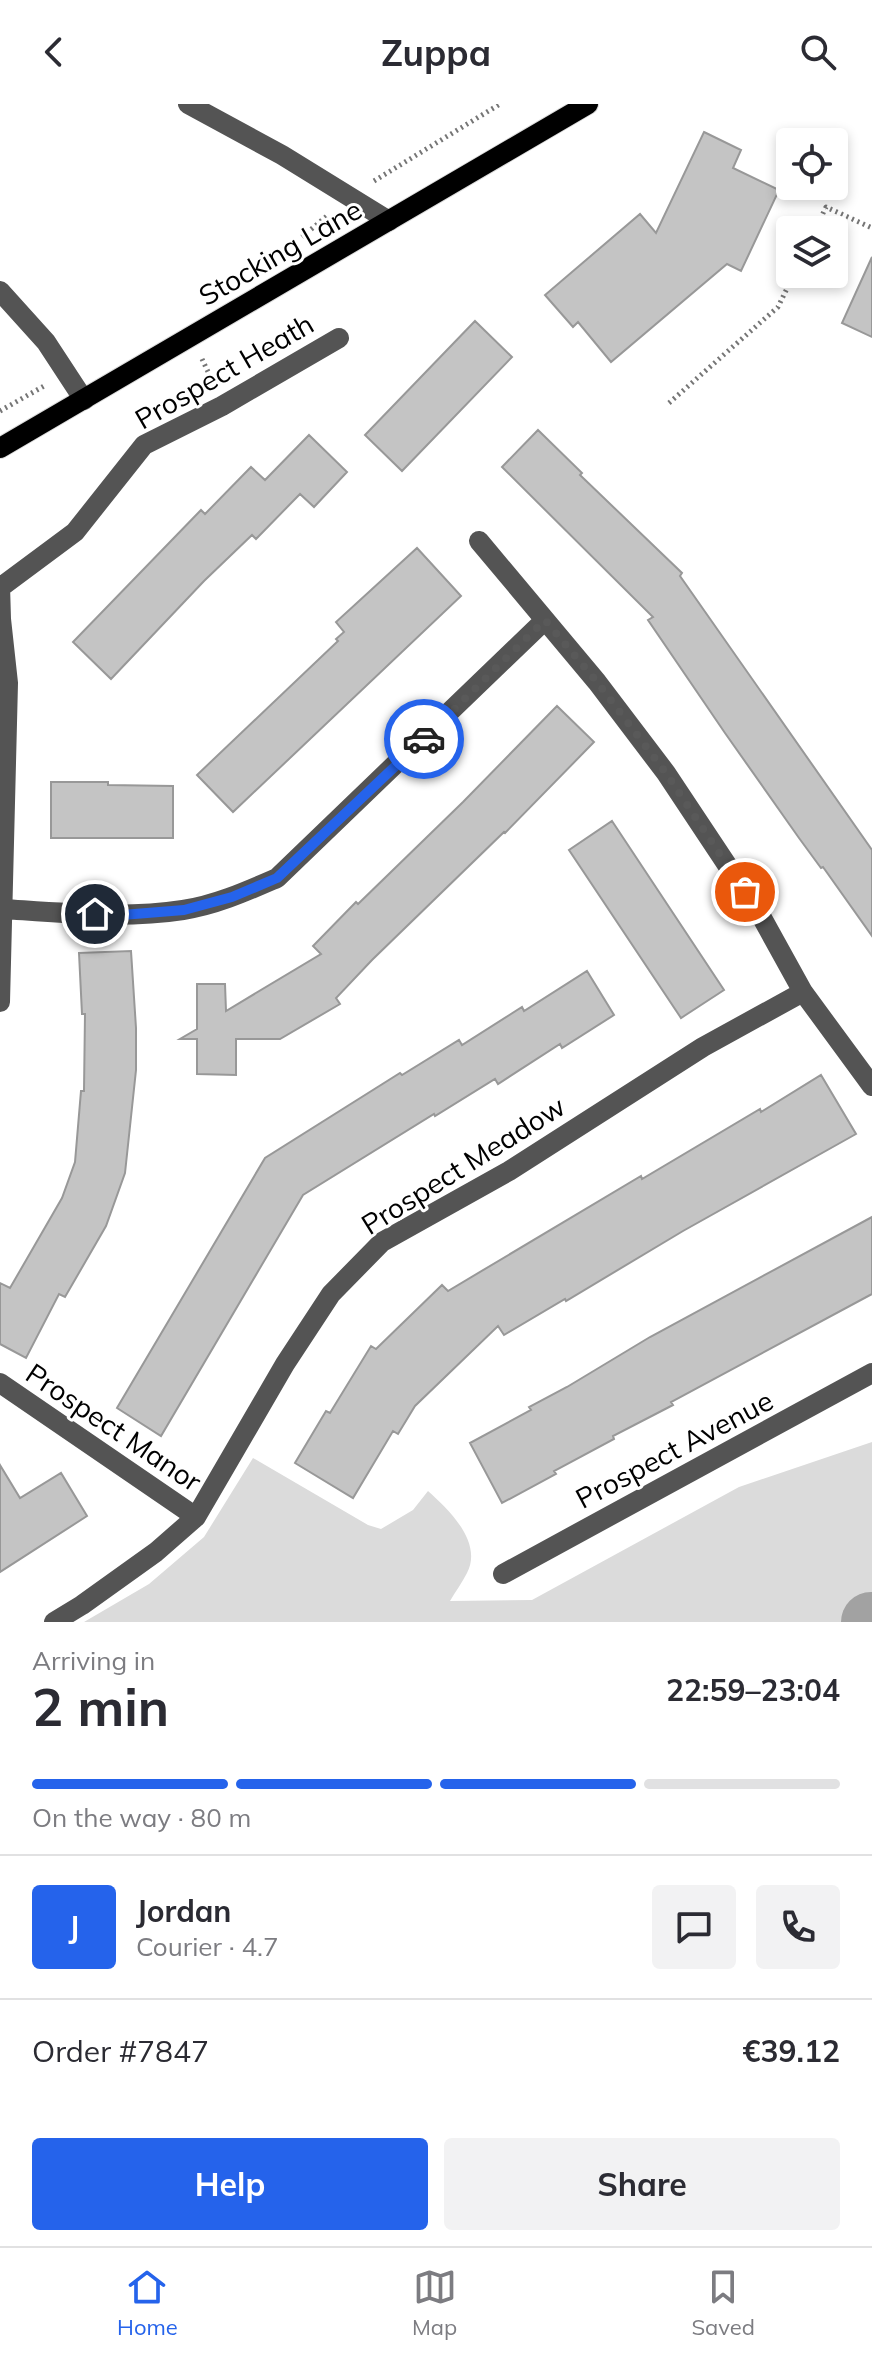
<!DOCTYPE html>
<html lang="en">
<head>
<meta charset="utf-8">
<style>
	body { margin:0; font-family:Mulish,sans-serif; background:#f2f2f3; color:#2b2b33; height:100vh; display:flex; flex-direction:column; font-size:30px; white-space:nowrap }
	* { box-sizing:border-box; margin:0 }
	p { font-size:26px; color:#7c7c81 }
	.icon { flex:none; width:44px; height:44px; fill:none; stroke:currentColor; stroke-width:2; stroke-linecap:round; stroke-linejoin:round }
	.map { position:relative; height:1518px; overflow:hidden }
	.drawer { display:flex; flex-direction:column; background:#fff; flex:1 }
	.drawer>* { flex:none }
	.fabs { position:absolute; left:776px; top:24px; display:grid; gap:16px }
	.fabs a { display:grid; place-items:center; width:72px; height:72px; border-radius:8px; background:#fff; box-shadow:0 4px 12px #0003; font-size:40px }
	.pin { position:absolute; display:grid; place-items:center; width:68px; height:68px; color:#fff; margin:-34px; border:4px solid #fff; border-radius:50%; box-shadow:0 2px 8px #0007 }
	.courier { position:absolute; display:grid; place-items:center; width:80px; height:80px; margin:-40px; border:6px solid #2563eb; border-radius:50%; background:#fff; color:#222; box-shadow:0 2px 10px #0007 }
	.summary em { font-style:normal; font-weight:700 }
	.summary div { display:flex; flex-direction:column-reverse }
	.summary { display:flex; align-items:center; justify-content:space-between; height:136px; padding:0 32px }
	h1 { font-size:52px; font-weight:700; line-height:60px }
	.bar { display:grid; grid-template-columns:repeat(4,1fr); gap:12px 8px; align-content:center; height:96px; padding:0 32px }
	.bar i { height:10px; border-radius:6px; background:#e1e1e2 }
	.bar .current { background:#2563eb }
	.bar p { grid-column:span 4 }
	.line { display:flex; align-items:center; gap:20px; padding:0 32px; border-top:2px solid #e1e1e2 }
	.line div { flex:1 }
	.round { display:grid; place-items:center; flex:none; width:84px; height:84px; border-radius:8px; background:#f2f2f3 }
	.primary-button { display:flex; gap:16px; margin-top:auto; padding:16px 32px }
	.primary-button a { flex:1; height:92px; border-radius:8px; background:#2563eb; color:#fff; font-size:32px; font-weight:700; line-height:92px; text-align:center }
	.primary-button a+a { background:#f2f2f3; color:#2b2b33 }
	header { display:flex; justify-content:space-between; align-items:center; height:104px; padding:0 32px; background:#fff; font-size:36px; font-weight:700 }
	.tab-bar { display:flex; justify-content:space-around; align-items:center; height:112px; border-top:2px solid #e1e1e2; background:#fff; font-size:22px; color:#7c7c81 }
	.tab-bar a { display:grid; justify-items:center; gap:4px }
	.tab-bar .current { color:#2563eb }
	.map>svg:first-child { display:block }
	.green { fill:#dbdbdb }
	.lines { fill:none; stroke-linecap:round; stroke-linejoin:round }
	.river { stroke:#a2a2a2; stroke-width:60 }
	.building { fill:#c4c4c4; stroke:#989898; stroke-width:2 }
	.major-casing { stroke:#dbdbdb; stroke-width:22 }
	.path { stroke:#767676; stroke-width:5; stroke-dasharray:2 4; stroke-linecap:butt }
	.minor { stroke:#545454; stroke-width:20 }
	.major { stroke:#000; stroke-width:20 }
	.done { stroke:#595959; stroke-width:8; stroke-dasharray:0 14.4 }
	.route { stroke:#2563eb; stroke-width:10 }
	.labels { text-anchor:middle; dominant-baseline:central; stroke-width:6; stroke-linejoin:round; paint-order:stroke }
	.street-label { font-size:28px; fill:#000; stroke:#fff }
</style>
</head>
<body>
<header><svg class="icon" aria-label="back" viewBox="0 0 24 24"><path d="M15 5l-7 7 7 7"/></svg>Zuppa<svg class="icon" aria-label="search" viewBox="0 0 24 24"><circle cx="10" cy="10" r="6"/><path d="M15 15l6 6"/></svg></header>
<div class="map">
<svg width="872" height="1518" viewBox="0 0 872 1518">
	<rect width="100%" height="100%" fill="#fff"/>
	<path class="green" d="M872,1338V1518H84L149,1480L204,1433L253,1354L368,1421L381,1425L413,1406L428,1387C449,1406 483,1438 467,1469C462,1479 455,1488 450,1497L532,1496L739,1383Z"/>
	<g class="lines">
		<path class="river" d="M871,1518H872"/>
	</g>
	<path class="building" d="M704,28L741,46L733,64L779,86L741,167L727,160L611,258L578,218L573,223L545,191L640,110L656,129Z
		M872,153V233L842,219Z
		M475,217L512,253L402,367L365,331Z
		M538,326L582,369L580,371L682,469L680,472L872,746V832L823,763L821,764L799,734L725,629L648,516L653,513L502,363Z
		M309,331L347,368L314,403L300,390L256,435L252,431L204,477L111,575L73,538L201,406L205,410L251,363L265,376Z
		M417,444L461,492L233,708L197,671L338,537L336,535L344,528L336,518Z
		M557,602L594,638L505,729L504,728L372,856L336,894L340,900L280,935H236V971L197,970V935H180L197,925V880H225L226,907L321,850L313,842L356,798L358,800L463,698Z
		M51,678H108V681L173,682V734H51Z
		M612,717L724,886L681,914L569,746Z
		M131,847L136,924V966L125,1069L106,1122L65,1193L59,1190L26,1254L0,1240V1179L10,1184L62,1094L75,1058L81,987H84L85,910H82L79,849Z
		M587,867L614,911L562,944L560,940L498,980L495,975L435,1012L434,1010L303,1091L161,1332L117,1304L265,1054L400,969L402,971L459,936L462,941L522,903L524,907Z
		M821,971L856,1030L683,1127L566,1197L565,1195L504,1231L498,1222L415,1302L398,1330L393,1327L353,1394L295,1359L326,1307L330,1309L371,1242L376,1245L442,1181L448,1187L641,1072L642,1075L760,1005L761,1008Z
		M872,1113V1190L671,1298L673,1301L613,1332L614,1335L554,1367L556,1370L502,1399L470,1339L531,1306L529,1303L567,1283L650,1233Z
		M0,1361L20,1394L61,1369L87,1412L0,1468Z"/>
	<g class="lines">
		<g class="major-casing">
			<path id="major" d="M0,344L588,0"/>
		</g>
		<path class="path" d="M374,77L500,0
			M815,126L826,103L872,124
			M302,133L328,111
			M202,255L210,272
			M669,299L778,203L794,170
			M0,307L44,282"/>
		<path class="minor" d="M188,0L282,51L389,117
			M0,187L46,238L84,296
			M479,437L597,578L666,669L761,812L803,888L872,982
			M0,481L1,515L8,579L0,898
			M1,483L75,428L144,341L222,302L339,234
			M4,805C63,809 125,815 183,806C216,801 247,787 277,774L545,516
			M0,1279L196,1413
			M503,1470L872,1269
			M54,1518L82,1501L156,1448L196,1413L285,1260L331,1190L382,1138L509,1067L703,943L803,888"/>
		<use href="#major" class="major"/>
	</g>
	<g class="lines">
		<path class="done" d="M424,635L545,516L597,578L666,669L745,788"/>
		<path class="route" d="M95,810L122,811L184,806L232,793L277,774L424,635"/>
	</g>
	<g class="labels">
		<g class="street-label">
			<text transform="translate(280 148) rotate(-30)">Stocking Lane</text>
			<text transform="translate(224 267) rotate(-30)">Prospect Heath</text>
			<text transform="translate(463 1061) rotate(-32)">Prospect Meadow</text>
			<text transform="translate(114 1323) rotate(34)">Prospect Manor</text>
			<text transform="translate(674 1345) rotate(-28)">Prospect Avenue</text>
		</g>
	</g>
</svg>
<div class="fabs">
<a><svg class="icon" aria-label="locate" viewBox="0 0 24 24"><circle cx="12" cy="12" r="6"/><path d="M12 2v4M12 18v4M2 12h4M18 12h4"/></svg></a>
<a><svg class="icon" aria-label="layers" viewBox="0 0 24 24"><path d="M12 4l9 5-9 5-9-5zM3 14l9 5 9-5"/></svg></a>
</div>
<div class="pin" style="left:745px;top:788px;background:#ea580c"><svg class="icon" aria-label="bag" viewBox="0 0 24 24"><path d="M5 8h14l-1 12H6zM9 8a3 3 0 0 1 6 0"/></svg></div>
<div class="pin" style="left:95px;top:810px;background:#1f2937"><svg class="icon" aria-label="home" viewBox="0 0 24 24"><path d="M3 11l9-7 9 7M6 9v11h12V9"/></svg></div>
<div class="courier" style="left:424px;top:635px"><svg class="icon" aria-label="car" viewBox="0 0 24 24"><path d="M5 17H2v-5l4-1 3-4h7l3 4 3 1v5h-3M9 17h6M6 11h13"/><circle cx="7" cy="17" r="2"/><circle cx="17" cy="17" r="2"/></svg></div>
</div>
<section class="drawer">
<div class="summary"><div><h1>2 min</h1><p>Arriving in</p></div><em>22:59–23:04</em></div>
<div class="bar"><i class="current"></i><i class="current"></i><i class="current"></i><i></i><p>On the way · 80 m</p></div>
<div class="line" style="height:144px"><b class="round" style="background:#2563eb;color:#fff">J</b><div><b>Jordan</b><p>Courier · 4.7</p></div><a class="round"><svg class="icon" aria-label="chat" viewBox="0 0 24 24"><path d="M4 5h16v11H9l-5 4z"/></svg></a><a class="round"><svg class="icon" aria-label="phone" viewBox="0 0 24 24"><path d="M5 4h4l2 5-3 2q2 4 5 5l2-3 5 2v4C11 20 4 13 5 4z"/></svg></a></div>
<div class="line" style="height:104px"><div>Order #7847</div><b>€39.12</b></div>
<div class="primary-button"><a>Help</a><a>Share</a></div>
</section>
<nav class="tab-bar">
<a class="current"><svg class="icon" aria-label="home" viewBox="0 0 24 24"><path d="M3 11l9-7 9 7M6 9v11h12V9"/></svg>Home</a>
<a><svg class="icon" aria-label="map" viewBox="0 0 24 24"><path d="M3 6l6-2 6 2 6-2v14l-6 2-6-2-6 2zM9 4v14M15 6v14"/></svg>Map</a>
<a><svg class="icon" aria-label="saved" viewBox="0 0 24 24"><path d="M7 4h10v16l-5-4-5 4z"/></svg>Saved</a>
</nav>
</body>
</html>
